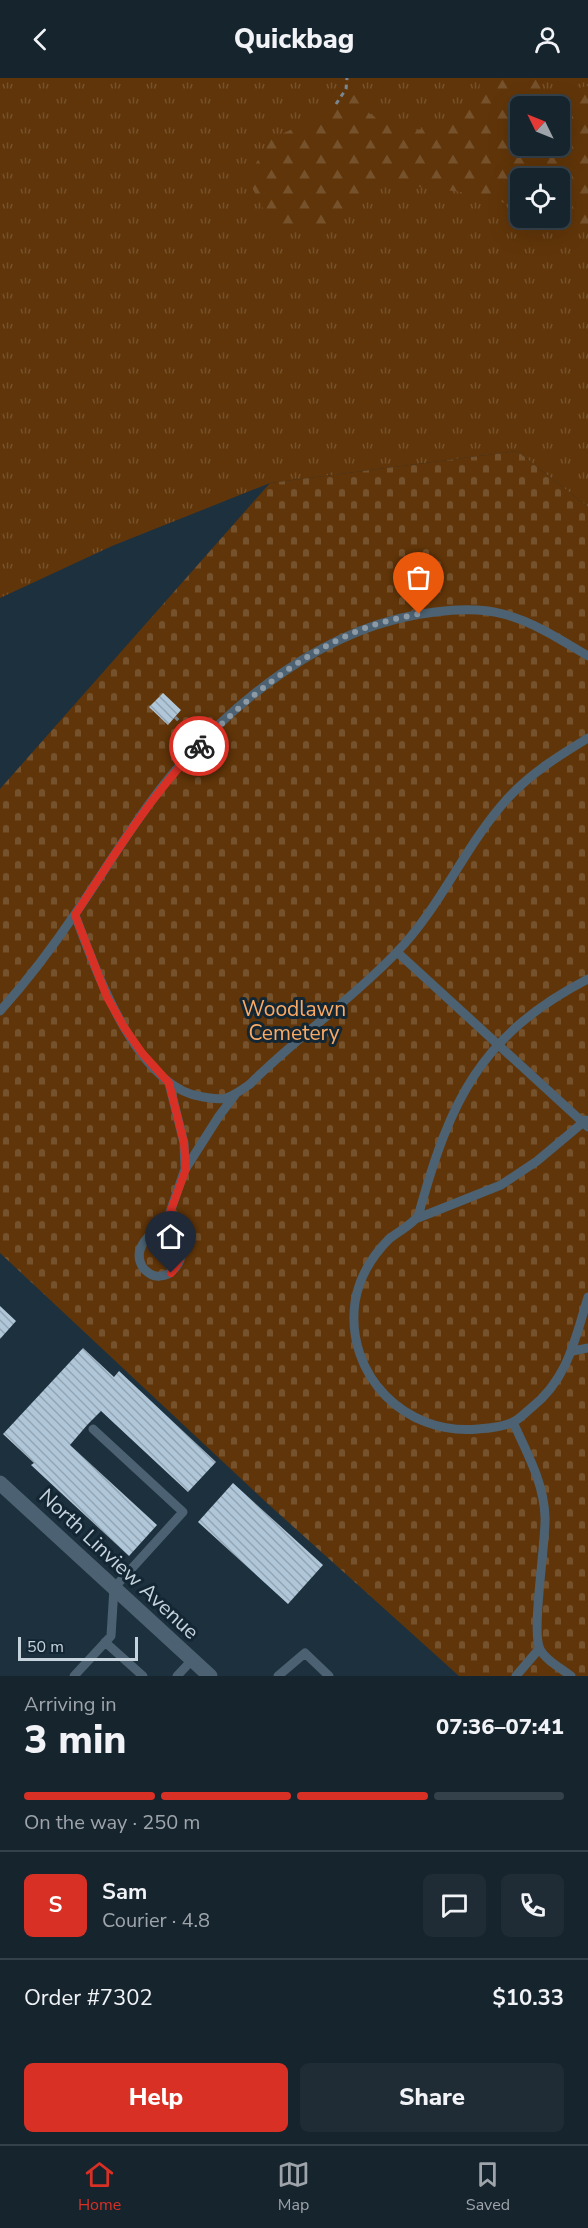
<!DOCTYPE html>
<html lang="en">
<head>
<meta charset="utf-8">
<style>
	body { margin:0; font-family:"Nunito Sans",sans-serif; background:#1f2c36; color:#f1f3f6; height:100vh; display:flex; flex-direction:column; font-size:22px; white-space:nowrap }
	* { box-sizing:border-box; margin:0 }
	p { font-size:20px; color:#9ea4aa }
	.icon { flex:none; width:33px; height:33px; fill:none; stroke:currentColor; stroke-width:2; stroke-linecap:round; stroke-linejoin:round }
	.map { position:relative; height:1598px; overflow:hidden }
	.side { display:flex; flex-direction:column; background:#16242e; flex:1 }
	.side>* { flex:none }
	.needle { width:39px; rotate:313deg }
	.tools { position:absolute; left:510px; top:18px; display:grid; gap:12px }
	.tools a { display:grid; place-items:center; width:60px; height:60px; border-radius:9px; background:#16242e; box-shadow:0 6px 24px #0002,0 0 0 2px #35414a; font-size:30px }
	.scale { position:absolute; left:18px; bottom:15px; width:120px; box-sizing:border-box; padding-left:6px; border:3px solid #c7d3dc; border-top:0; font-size:16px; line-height:21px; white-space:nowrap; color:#c7d3dc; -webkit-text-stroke:4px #132634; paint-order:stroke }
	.pin { position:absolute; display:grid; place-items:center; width:51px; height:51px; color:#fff; margin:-62px -26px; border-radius:50% 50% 50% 0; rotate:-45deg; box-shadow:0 0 6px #0007 }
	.pin .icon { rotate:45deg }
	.courier { position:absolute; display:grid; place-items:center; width:60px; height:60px; margin:-30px; border:4px solid #d93025; border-radius:50%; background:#fff; color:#222; box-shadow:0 2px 8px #0007 }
	.summary em { font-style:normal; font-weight:800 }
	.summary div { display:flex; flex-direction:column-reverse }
	.summary { display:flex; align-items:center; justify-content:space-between; height:102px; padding:0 24px }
	h1 { font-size:39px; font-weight:800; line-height:45px }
	.bar { display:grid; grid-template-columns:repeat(4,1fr); gap:9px 6px; align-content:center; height:72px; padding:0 24px }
	.bar i { height:8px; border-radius:4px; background:#35414a }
	.bar .active { background:#d93025 }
	.bar p { grid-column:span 4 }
	.line { display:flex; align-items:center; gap:15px; padding:0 24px; border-top:2px solid #35414a }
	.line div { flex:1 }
	.round { display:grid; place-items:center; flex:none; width:63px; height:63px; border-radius:9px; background:#1f2c36 }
	.cta { display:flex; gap:12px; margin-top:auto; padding:12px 24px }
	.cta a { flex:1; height:69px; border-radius:9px; background:#d93025; color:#fff; font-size:24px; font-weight:800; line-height:69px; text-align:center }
	.cta a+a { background:#1f2c36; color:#f1f3f6 }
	header { display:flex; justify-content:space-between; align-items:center; height:78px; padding:0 24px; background:#16242e; font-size:27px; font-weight:800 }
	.tabs { display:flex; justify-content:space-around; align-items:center; height:84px; border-top:2px solid #35414a; background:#16242e; font-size:16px; color:#9ea4aa }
	.tabs a { display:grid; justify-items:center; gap:3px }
	.tabs .active { color:#d93025 }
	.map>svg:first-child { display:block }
	.grass { fill:url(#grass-tufts); fill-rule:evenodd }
	.forest { fill:url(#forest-firs); fill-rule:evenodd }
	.cemetery { fill:url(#cemetery-stones) }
	.building { fill:url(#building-back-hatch) }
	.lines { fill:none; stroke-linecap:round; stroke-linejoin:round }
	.path { stroke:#788893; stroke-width:3; stroke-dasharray:4.5 4.5; stroke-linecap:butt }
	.lane { stroke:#4c6171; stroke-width:9 }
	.street { stroke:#4c6171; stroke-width:15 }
	.done { stroke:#8c9aa5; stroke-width:6; stroke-dasharray:0 10.8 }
	.route { stroke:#d93025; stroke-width:8 }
	.labels { text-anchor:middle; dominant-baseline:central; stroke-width:6; stroke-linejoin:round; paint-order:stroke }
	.park-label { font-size:21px; fill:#fbaa65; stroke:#132634 }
	.street-label { font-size:21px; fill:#c7d3dc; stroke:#132634 }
</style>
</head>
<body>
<header><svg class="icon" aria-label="back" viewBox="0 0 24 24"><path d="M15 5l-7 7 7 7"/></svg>Quickbag<svg class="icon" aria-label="person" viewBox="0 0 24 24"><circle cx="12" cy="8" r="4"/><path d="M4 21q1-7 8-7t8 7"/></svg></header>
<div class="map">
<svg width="588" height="1598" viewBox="0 0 588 1598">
	<defs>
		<pattern id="grass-tufts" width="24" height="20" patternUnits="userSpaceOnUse" patternTransform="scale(1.5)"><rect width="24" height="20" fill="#603509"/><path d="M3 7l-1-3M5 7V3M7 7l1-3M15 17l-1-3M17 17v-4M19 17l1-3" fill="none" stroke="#75512c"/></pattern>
		<pattern id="forest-firs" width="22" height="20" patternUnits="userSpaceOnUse" patternTransform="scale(1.5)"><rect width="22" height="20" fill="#603509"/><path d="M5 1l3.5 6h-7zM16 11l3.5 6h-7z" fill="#75512c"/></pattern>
		<pattern id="cemetery-stones" width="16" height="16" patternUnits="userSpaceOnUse" patternTransform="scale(1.5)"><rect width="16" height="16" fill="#603509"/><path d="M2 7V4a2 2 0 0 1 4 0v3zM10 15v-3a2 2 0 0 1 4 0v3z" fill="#75512c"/></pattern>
		<pattern id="building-back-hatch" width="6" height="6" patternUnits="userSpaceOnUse" patternTransform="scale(1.5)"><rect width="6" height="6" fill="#b0c7d9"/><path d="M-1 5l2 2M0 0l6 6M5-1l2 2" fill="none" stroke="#93a5b3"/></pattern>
	</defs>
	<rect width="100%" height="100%" fill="#1d303e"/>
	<path class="grass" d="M0,0H588V429L517,373L270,405L112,468L0,520ZM520,28H560V68H520ZM520,100H560V140H520Z"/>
	<path class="forest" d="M480,0H541L542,17L588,8V152L549,140H560V100H520V130L477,116L382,104L327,149H273L247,100L270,62L320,37L331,19L354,17L370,36L403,54L449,47L479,24ZM520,28H560V68H520Z"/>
	<path class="cemetery" d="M517,373L588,429V1598H459L267,1425L0,1175V711L270,405Z"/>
	<path class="building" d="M163,615L181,632L168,647L149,629Z
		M0,1228L16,1243L0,1261Z
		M83,1270L114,1299L119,1293L216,1384L188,1414L101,1333L88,1346L70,1367L157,1447L129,1478L31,1387L34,1385L3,1356Z
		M233,1405L323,1487L288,1526L198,1444Z"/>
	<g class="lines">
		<path class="path" d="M336,26L346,11L347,0
			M175,639L193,657"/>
		<path class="lane" d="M75,837C96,892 136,1010 203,1019C211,1020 219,1022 226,1020C235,1017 243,1011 250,1006C296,960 351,922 396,875C441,829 465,767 508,720C531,695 560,677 588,660
			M397,874L588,1049
			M588,901C480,957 450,1023 419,1135C417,1144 397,1154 389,1161C372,1178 359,1200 355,1224C345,1297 405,1358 478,1351C489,1350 504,1349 513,1344C520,1341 526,1334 531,1330C568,1301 575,1261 588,1219
			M0,933C27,903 52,870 75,836C105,793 132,746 165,705C232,623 327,546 435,534C458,531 481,530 503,536C534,544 561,562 588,578
			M186,1090L219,1038L235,1017
			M418,1140L501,1107L537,1083L586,1042
			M167,1143C176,1156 188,1174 176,1189C172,1194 166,1198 160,1198C154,1199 148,1195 144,1191C129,1171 152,1154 167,1143Z
			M167,1143L185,1091L184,1065L169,1005
			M573,1273L588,1270
			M513,1344C527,1375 544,1405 545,1439C546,1465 531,1554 540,1571C545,1582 561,1590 571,1598
			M105,1564L143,1598
			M74,1598L111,1558L114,1510L183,1434L93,1351
			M177,1598L192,1582
			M278,1598L305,1575L329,1598
			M516,1598L539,1571"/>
		<path class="street" d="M0,1405L210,1598"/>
	</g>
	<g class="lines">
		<path class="done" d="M199,668C245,621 299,577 360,552C379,544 399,540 419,536"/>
		<path class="route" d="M171,1195C188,1176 180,1162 167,1143L186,1091L184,1065L169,1005L142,975L124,949L107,919L75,837C113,779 150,718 199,668"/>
	</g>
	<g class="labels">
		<g class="park-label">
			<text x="294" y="931">Woodlawn<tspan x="294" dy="24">Cemetery</tspan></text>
		</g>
		<g class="street-label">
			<text transform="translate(119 1486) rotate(43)">North Linview Avenue</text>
		</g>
	</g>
</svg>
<div class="tools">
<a><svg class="needle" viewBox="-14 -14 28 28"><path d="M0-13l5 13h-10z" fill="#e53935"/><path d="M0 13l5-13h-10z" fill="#9ea4aa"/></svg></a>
<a><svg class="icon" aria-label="locate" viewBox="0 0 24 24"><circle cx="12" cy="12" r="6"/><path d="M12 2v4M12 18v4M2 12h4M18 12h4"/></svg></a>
</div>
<div class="scale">50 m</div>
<div class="pin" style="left:419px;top:536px;background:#ea580c"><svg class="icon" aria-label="bag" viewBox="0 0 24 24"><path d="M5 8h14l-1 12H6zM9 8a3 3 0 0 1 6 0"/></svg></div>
<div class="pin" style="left:171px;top:1195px;background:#1f2937"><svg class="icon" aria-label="home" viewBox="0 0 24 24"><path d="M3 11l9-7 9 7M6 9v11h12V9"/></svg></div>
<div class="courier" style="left:199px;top:668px"><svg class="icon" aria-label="bike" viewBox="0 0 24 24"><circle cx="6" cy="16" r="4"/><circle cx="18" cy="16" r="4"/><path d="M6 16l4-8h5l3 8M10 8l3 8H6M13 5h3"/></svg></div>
</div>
<section class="side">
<div class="summary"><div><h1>3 min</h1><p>Arriving in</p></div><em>07:36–07:41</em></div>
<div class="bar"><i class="active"></i><i class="active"></i><i class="active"></i><i></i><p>On the way · 250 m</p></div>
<div class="line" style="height:108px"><b class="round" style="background:#d93025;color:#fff">S</b><div><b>Sam</b><p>Courier · 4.8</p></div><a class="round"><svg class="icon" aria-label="chat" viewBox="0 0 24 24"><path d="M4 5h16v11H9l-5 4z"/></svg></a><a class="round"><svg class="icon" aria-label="phone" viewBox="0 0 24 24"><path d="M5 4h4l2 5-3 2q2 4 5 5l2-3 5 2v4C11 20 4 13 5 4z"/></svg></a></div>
<div class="line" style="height:78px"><div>Order #7302</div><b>$10.33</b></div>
<div class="cta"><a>Help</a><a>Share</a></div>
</section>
<nav class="tabs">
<a class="active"><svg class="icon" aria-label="home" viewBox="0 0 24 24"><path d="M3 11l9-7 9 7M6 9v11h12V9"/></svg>Home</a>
<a><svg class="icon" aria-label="map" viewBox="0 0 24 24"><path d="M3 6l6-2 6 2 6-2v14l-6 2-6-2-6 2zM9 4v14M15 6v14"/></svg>Map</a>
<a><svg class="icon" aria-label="saved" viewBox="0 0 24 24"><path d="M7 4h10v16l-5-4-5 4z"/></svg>Saved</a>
</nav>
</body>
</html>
